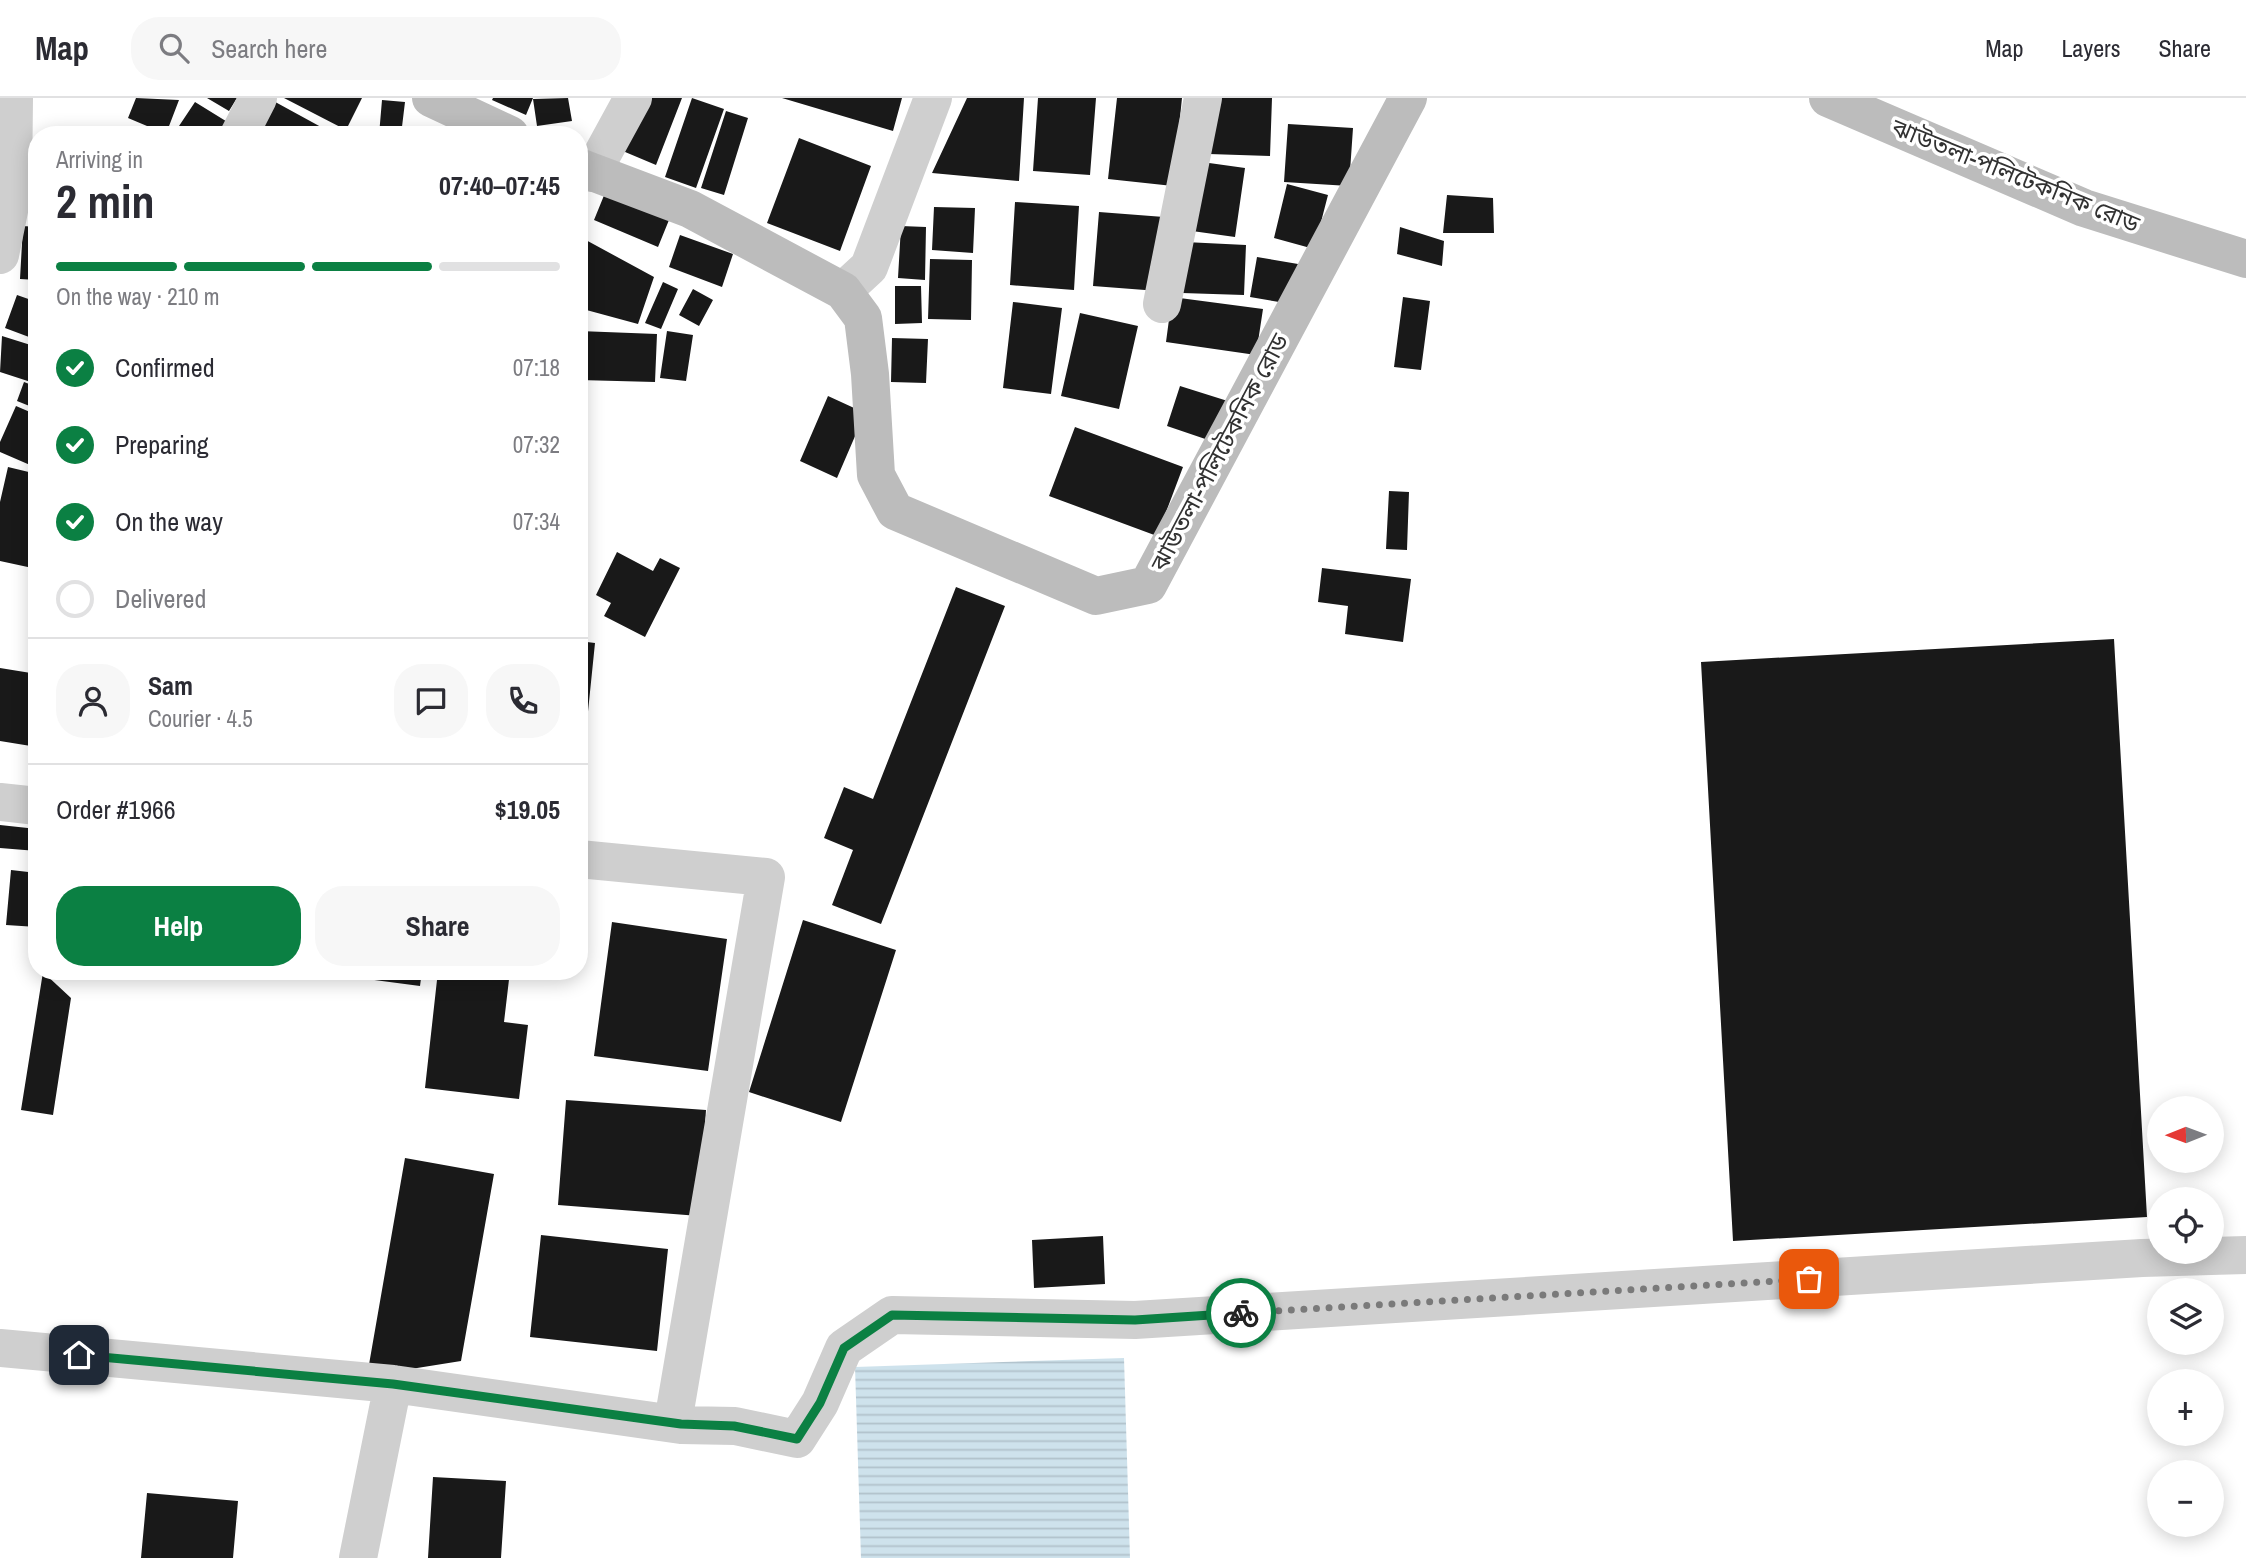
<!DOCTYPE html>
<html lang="en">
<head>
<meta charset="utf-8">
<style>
	body { margin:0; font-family:"Archivo Narrow","Noto Sans Bengali",sans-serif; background:#f7f7f7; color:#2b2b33; height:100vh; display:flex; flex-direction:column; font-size:26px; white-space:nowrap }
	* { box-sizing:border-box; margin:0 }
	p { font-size:23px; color:#7c7c81 }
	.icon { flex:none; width:38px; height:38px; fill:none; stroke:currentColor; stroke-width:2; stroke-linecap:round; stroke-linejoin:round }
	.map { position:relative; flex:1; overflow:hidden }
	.sheet { position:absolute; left:28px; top:28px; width:560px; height:854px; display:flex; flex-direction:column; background:#fff; border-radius:28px; box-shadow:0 4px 18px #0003 }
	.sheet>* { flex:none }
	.needle { width:46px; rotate:269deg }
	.tools { position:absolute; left:2147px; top:998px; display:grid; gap:14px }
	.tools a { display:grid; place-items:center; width:77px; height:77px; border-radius:50%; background:#fff; box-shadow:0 4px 18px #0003; font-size:35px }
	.pin { position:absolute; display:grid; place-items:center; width:60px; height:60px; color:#fff; margin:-30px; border-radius:14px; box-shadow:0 4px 10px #0006 }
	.courier { position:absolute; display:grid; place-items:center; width:70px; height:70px; margin:-35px; border:5px solid #0b8043; border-radius:50%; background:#fff; color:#222; box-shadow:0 2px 9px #0007 }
	.headline em { font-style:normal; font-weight:700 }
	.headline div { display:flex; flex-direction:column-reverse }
	.headline { display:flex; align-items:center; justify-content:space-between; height:119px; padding:0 28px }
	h1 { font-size:46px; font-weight:700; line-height:52px }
	.bar { display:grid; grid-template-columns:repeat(4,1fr); gap:10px 7px; align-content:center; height:84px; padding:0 28px }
	.bar i { height:9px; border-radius:5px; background:#e1e1e2 }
	.bar .current { background:#0b8043 }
	.bar p { grid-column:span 4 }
	.line { display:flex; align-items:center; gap:18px; padding:0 28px; border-top:2px solid #e1e1e2 }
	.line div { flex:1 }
	.round { display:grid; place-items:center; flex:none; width:74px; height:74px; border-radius:28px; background:#f7f7f7 }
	ol { padding:0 28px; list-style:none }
	li { display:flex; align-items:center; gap:21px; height:77px }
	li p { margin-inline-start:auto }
	li .icon { padding:7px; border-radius:50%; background:#0b8043; color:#fff; stroke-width:4 }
	li:last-child { color:#7c7c81 }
	li i { width:38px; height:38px; border:4px solid #e1e1e2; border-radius:50% }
	.primary-button { display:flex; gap:14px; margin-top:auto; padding:14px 28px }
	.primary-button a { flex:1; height:80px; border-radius:28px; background:#0b8043; color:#fff; font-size:28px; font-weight:700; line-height:80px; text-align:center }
	.primary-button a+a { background:#f7f7f7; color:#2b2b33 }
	header { display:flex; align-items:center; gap:42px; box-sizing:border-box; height:98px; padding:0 35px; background:#fff; border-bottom:2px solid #e1e1e2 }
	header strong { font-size:33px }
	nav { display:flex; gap:38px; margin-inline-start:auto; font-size:24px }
	.search { width:490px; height:63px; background:#f7f7f7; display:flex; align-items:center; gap:18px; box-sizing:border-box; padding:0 24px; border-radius:28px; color:#7c7c81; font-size:26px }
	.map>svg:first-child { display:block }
	.water { fill:url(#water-rules) }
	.building { fill:#191919 }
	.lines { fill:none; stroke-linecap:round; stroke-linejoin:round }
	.street { stroke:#cfcfcf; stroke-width:38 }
	.secondary { stroke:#bcbcbc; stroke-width:38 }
	.done { stroke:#7a7a7a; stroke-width:7; stroke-dasharray:0 12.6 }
	.route { stroke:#0b8043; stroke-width:9 }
	.labels { text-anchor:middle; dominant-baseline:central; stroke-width:7; stroke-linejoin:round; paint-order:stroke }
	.street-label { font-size:24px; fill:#323232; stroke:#fff }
</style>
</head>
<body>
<header>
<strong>Map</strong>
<div class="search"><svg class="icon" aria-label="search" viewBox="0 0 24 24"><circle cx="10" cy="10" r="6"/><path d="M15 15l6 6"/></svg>Search here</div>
<nav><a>Map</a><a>Layers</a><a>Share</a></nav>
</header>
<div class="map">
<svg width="2246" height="1460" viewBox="0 0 2246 1460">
	<defs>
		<pattern id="water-rules" width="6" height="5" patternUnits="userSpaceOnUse" patternTransform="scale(1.75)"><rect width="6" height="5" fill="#cee2ec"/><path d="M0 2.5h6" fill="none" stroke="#b1c2cb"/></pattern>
	</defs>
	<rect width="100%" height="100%" fill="#fff"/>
	<path class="water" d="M1124,1260L1130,1460H861L855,1269Z"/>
	<path class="building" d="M136,0L179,2L166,36L128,20Z
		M207,0H237L229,13Z
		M268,0L321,29L317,37H259Z
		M284,0H362L346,32Z
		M493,0H533L526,17L492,2Z
		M568,0L572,23L537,28L533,1Z
		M638,0H682L656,67L618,51Z
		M692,0L724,11L696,90L665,79Z
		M782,0H902L893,33Z
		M967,0H1024L1019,83L932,75Z
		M1038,0H1096L1090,77L1033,73Z
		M1117,0H1182L1173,88L1108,81Z
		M1210,0H1272L1270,58L1209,56Z
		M382,2L405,4L401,37H379Z
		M195,4L229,25L222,37H185L177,31Z
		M726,13L748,20L724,97L701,90Z
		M1288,26L1353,30L1349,88L1284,84Z
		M799,40L871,68L840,153L767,125Z
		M1202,64L1245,70L1235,139L1192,133Z
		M1287,86L1328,97L1314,151L1274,140Z
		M605,95L669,122L658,149L594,122Z
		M1447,97L1493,100L1494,135H1443Z
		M1015,104L1079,108L1074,192L1010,187Z
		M934,109L975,110L973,155L932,152Z
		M1099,114L1164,119L1158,193L1093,188Z
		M23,128L37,129V182L20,181Z
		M901,128L926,129L925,182L898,180Z
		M1400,129L1444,143L1442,168L1397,156Z
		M680,137L733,156L722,189L669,169Z
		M584,141L654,179L638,226L579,210V170Z
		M1185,144L1246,147L1244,197L1182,195Z
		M1257,159L1298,166L1291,206L1250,199Z
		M930,161L972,162L971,222L928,221Z
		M663,184L678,191L661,231L645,225Z
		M895,188H921L922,225L895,226Z
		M693,191L713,202L699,228L679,217Z
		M17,197L37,204V242L5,230Z
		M1172,199L1263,211L1256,257L1166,244Z
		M1403,199L1430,203L1421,272L1394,269Z
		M1013,204L1062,210L1051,296L1003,290Z
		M1080,215L1138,228L1119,311L1061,298Z
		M579,233L657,236L655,284L579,282Z
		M667,233L693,237L686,283L660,280Z
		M2,238L37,249V286L0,274Z
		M892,240L928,241L926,285L891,284Z
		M24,284L37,289V311L17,303Z
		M1180,288L1234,305L1220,346L1167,328Z
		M828,298L865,315L837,380L800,363Z
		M16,308L37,317V370L0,354V344Z
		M1075,329L1183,369L1157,438L1049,398Z
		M8,369L37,376V471L0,463V404Z
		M1389,393L1409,394L1407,452L1386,451Z
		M617,454L653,473L660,460L680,470L645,539L604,518L611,505L596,497Z
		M1322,470L1411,481L1403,544L1345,536L1348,508L1318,504Z
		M956,489L1005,508L881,826L832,807L853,752L824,740L844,689L873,701Z
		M2114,541L2147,1119L1733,1143L1701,564Z
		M579,543L595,545L581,682H579Z
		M0,570L37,576V649L0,643Z
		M0,727L37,731V753L0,750Z
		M11,772L37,775V829L6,827Z
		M803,822L896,852L841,1024L749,994Z
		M612,824L727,841L708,973L594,958Z
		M345,873H422L420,888L344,878Z
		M438,873H510L504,924L528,927L519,1001L425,990Z
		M43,874L71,900L53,1017L21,1012Z
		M566,1002L706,1012L699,1118L558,1107Z
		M405,1060L494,1076L461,1263L367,1278Z
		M541,1137L668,1151L657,1253L530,1239Z
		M1103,1138L1105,1186L1034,1190L1032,1142Z
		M433,1379L506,1383L501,1460H428Z
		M147,1395L238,1403L233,1460H141Z"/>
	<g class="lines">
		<path class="street" d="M239,37L258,0
			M592,75L633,0
			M0,157L13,93L14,0
			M843,193L869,169L933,0
			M1162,206L1203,0
			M0,704L37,708
			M579,761L766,779L673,1324
			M0,1250L393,1286L681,1327L735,1328L797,1341L820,1305L844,1250L892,1217L1135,1222L2142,1160L2246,1157
			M358,1460L393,1286"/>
		<path class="secondary" d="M431,0L510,37
			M1828,0L2084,110L2246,161
			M579,69L690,111L843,193L863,220L870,276L876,377L895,413L1096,498L1148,487L1408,0"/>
	</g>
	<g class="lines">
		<path class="done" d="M1241,1215L1809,1181"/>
		<path class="route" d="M79,1257L393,1286L681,1326L734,1328L797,1341L820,1305L844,1250L892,1217L1135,1222L1241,1215"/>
	</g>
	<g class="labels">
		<g class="street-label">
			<text transform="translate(2016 77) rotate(22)">ঝাউতলা-পলিটেকনিক রোড</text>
			<text transform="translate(1219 354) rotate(-62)">ঝাউতলা-পলিটেকনিক রোড</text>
		</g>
	</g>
</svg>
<div class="tools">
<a><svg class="needle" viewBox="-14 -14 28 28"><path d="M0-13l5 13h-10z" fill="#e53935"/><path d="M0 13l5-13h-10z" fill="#7c7c81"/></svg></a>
<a><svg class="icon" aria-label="locate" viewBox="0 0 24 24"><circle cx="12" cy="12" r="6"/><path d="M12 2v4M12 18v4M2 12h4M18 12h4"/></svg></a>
<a><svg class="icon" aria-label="layers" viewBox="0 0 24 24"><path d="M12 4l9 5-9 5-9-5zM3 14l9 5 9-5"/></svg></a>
<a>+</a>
<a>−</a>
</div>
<div class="pin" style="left:1809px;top:1181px;background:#ea580c"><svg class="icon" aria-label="bag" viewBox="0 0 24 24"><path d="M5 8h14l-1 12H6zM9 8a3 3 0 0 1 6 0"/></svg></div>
<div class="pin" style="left:79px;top:1257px;background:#1f2937"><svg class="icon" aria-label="home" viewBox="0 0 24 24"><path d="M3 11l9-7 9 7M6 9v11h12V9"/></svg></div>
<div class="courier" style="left:1241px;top:1215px"><svg class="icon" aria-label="bike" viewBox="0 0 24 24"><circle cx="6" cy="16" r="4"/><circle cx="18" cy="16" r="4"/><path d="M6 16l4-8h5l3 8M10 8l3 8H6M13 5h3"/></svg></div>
<section class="sheet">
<div class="headline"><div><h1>2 min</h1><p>Arriving in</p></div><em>07:40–07:45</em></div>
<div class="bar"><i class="current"></i><i class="current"></i><i class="current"></i><i></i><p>On the way · 210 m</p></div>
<ol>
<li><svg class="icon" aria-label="check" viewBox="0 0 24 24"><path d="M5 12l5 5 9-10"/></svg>Confirmed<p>07:18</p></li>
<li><svg class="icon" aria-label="check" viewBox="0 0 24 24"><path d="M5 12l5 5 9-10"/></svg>Preparing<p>07:32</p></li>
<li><svg class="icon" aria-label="check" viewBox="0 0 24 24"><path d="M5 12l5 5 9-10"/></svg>On the way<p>07:34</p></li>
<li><i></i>Delivered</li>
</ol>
<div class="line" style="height:126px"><a class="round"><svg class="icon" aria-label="person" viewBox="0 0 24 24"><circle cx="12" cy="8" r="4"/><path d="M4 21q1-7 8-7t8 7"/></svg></a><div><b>Sam</b><p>Courier · 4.5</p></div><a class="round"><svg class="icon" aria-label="chat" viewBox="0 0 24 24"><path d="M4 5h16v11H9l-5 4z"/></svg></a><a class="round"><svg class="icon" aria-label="phone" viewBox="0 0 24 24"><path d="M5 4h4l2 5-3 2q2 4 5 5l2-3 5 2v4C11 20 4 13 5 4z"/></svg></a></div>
<div class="line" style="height:91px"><div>Order #1966</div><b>$19.05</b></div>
<div class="primary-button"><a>Help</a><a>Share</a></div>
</section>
</div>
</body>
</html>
